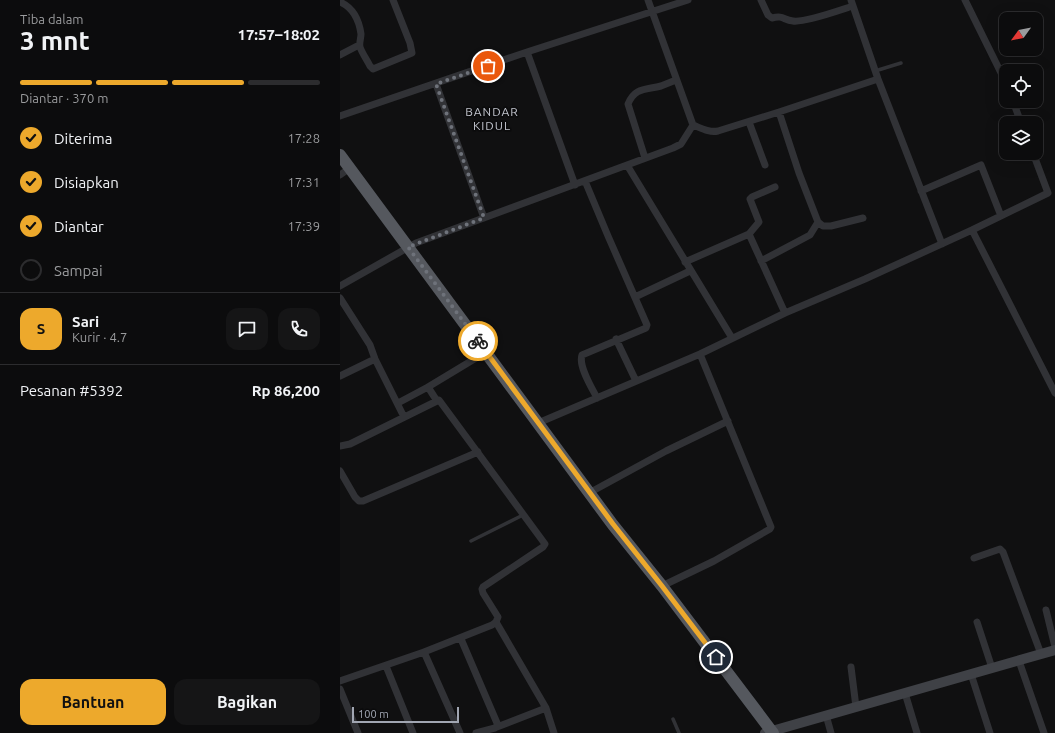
<!DOCTYPE html>
<html lang="id">
<head>
<meta charset="utf-8">
<style>
	body { margin:0; font-family:Ubuntu,sans-serif; background:#151516; color:#f1f3f6; height:100vh; display:flex; flex-direction:column; font-size:15px; white-space:nowrap }
	* { box-sizing:border-box; margin:0 }
	p { font-size:13px; color:#9a9b9d }
	.icon { flex:none; width:22px; height:22px; fill:none; stroke:currentColor; stroke-width:2; stroke-linecap:round; stroke-linejoin:round }
	.map { position:relative; flex:1; overflow:hidden }
	.panel { display:flex; flex-direction:column; background:#0c0c0d; width:340px }
	.panel>* { flex:none }
	.needle { width:26px; rotate:237deg }
	.controls { position:absolute; left:659px; top:12px; display:grid; gap:8px }
	.controls a { display:grid; place-items:center; width:44px; height:44px; border-radius:8px; background:#0c0c0d; box-shadow:0 4px 16px #0002,0 0 0 1px #2c2c2e; font-size:20px }
	.scale { position:absolute; left:12px; bottom:10px; width:107px; box-sizing:border-box; padding-left:4px; border:2px solid #a1a6b2; border-top:0; font-size:11px; line-height:14px; white-space:nowrap; color:#a1a6b2; -webkit-text-stroke:3px #0b0b0c; paint-order:stroke }
	.pin { position:absolute; display:grid; place-items:center; width:34px; height:34px; color:#fff; margin:-17px; border:2px solid #fff; border-radius:50%; box-shadow:0 1px 4px #0007 }
	.courier { position:absolute; display:grid; place-items:center; width:40px; height:40px; margin:-20px; border:3px solid #eda92c; border-radius:50%; background:#fff; color:#222; box-shadow:0 1px 5px #0007 }
	.summary em { font-style:normal; font-weight:600 }
	.summary div { display:flex; flex-direction:column-reverse }
	.summary { display:flex; align-items:center; justify-content:space-between; height:68px; padding:0 20px }
	h1 { font-size:26px; font-weight:600; line-height:30px }
	.bar { display:grid; grid-template-columns:repeat(4,1fr); gap:6px 4px; align-content:center; height:48px; padding:0 20px }
	.bar i { height:5px; border-radius:3px; background:#2c2c2e }
	.bar .current { background:#eda92c }
	.bar p { grid-column:span 4 }
	.line { display:flex; align-items:center; gap:10px; padding:0 20px; border-top:1px solid #2c2c2e }
	.line div { flex:1 }
	.round { display:grid; place-items:center; flex:none; width:42px; height:42px; border-radius:12px; background:#151516 }
	ol { padding:0 20px; list-style:none }
	li { display:flex; align-items:center; gap:12px; height:44px }
	li p { margin-inline-start:auto }
	li .icon { padding:4px; border-radius:50%; background:#eda92c; color:#111; stroke-width:4 }
	li:last-child { color:#9a9b9d }
	li i { width:22px; height:22px; border:2px solid #2c2c2e; border-radius:50% }
	.button { display:flex; gap:8px; margin-top:auto; padding:8px 20px }
	.button a { flex:1; height:46px; border-radius:12px; background:#eda92c; color:#111; font-size:16px; font-weight:600; line-height:46px; text-align:center }
	.button a+a { background:#151516; color:#f1f3f6 }
	main { display:flex; flex:1; min-height:0 }
	.map>svg:first-child { display:block }
	.lines { fill:none; stroke-linecap:round; stroke-linejoin:round }
	.service { stroke:#313236; stroke-width:3.5 }
	.minor { stroke:#313236; stroke-width:7 }
	.secondary { stroke:#3f4146; stroke-width:10 }
	.trunk { stroke:#55585e; stroke-width:12 }
	.done { stroke:#6e727a; stroke-width:4; stroke-dasharray:0 7.2 }
	.route { stroke:#eda92c; stroke-width:5 }
	.labels { text-anchor:middle; dominant-baseline:central; stroke-width:3.5; stroke-linejoin:round; paint-order:stroke }
	.quarter-label { font-size:12px; letter-spacing:1px; fill:#c2c5ce; stroke:#0b0b0c }
</style>
</head>
<body>
<main>
<section class="panel">
<div class="summary"><div><h1>3 mnt</h1><p>Tiba dalam</p></div><em>17:57–18:02</em></div>
<div class="bar"><i class="current"></i><i class="current"></i><i class="current"></i><i></i><p>Diantar · 370 m</p></div>
<ol>
<li><svg class="icon" aria-label="check" viewBox="0 0 24 24"><path d="M5 12l5 5 9-10"/></svg>Diterima<p>17:28</p></li>
<li><svg class="icon" aria-label="check" viewBox="0 0 24 24"><path d="M5 12l5 5 9-10"/></svg>Disiapkan<p>17:31</p></li>
<li><svg class="icon" aria-label="check" viewBox="0 0 24 24"><path d="M5 12l5 5 9-10"/></svg>Diantar<p>17:39</p></li>
<li><i></i>Sampai</li>
</ol>
<div class="line" style="height:72px"><b class="round" style="background:#eda92c;color:#111">S</b><div><b>Sari</b><p>Kurir · 4.7</p></div><a class="round"><svg class="icon" aria-label="chat" viewBox="0 0 24 24"><path d="M4 5h16v11H9l-5 4z"/></svg></a><a class="round"><svg class="icon" aria-label="phone" viewBox="0 0 24 24"><path d="M5 4h4l2 5-3 2q2 4 5 5l2-3 5 2v4C11 20 4 13 5 4z"/></svg></a></div>
<div class="line" style="height:52px"><div>Pesanan #5392</div><b>Rp 86,200</b></div>
<div class="button"><a>Bantuan</a><a>Bagikan</a></div>
</section>
<div class="map">
<svg width="715" height="733" viewBox="0 0 715 733">
	<rect width="100%" height="100%" fill="#101011"/>
	<g class="lines">
		<path class="service" d="M535,71L561,63
			M131,541L183,515
			M333,719L339,733"/>
		<path class="minor" d="M308,0L353,125
			M421,0L428,15L432,18C444,15 443,20 453,21C465,23 500,10 513,6
			M511,0L538,79L602,244
			M625,0L666,83
			M0,2C14,8 19,20 21,34C21,38 19,43 20,47C22,53 27,60 30,66L33,69L72,53L70,43L53,0
			M187,52L235,185
			M0,55L19,45
			M96,84L144,218
			M673,101L681,123
			M0,116L187,52L348,0
			M409,122L425,165
			M305,158L288,104C295,87 306,90 321,86C326,84 331,82 336,80
			M287,165L392,338
			M0,175L10,168
			M245,181L268,236L307,325L306,328L242,355C238,366 252,388 257,398
			M581,191L641,165L661,216
			M478,222L483,226H491L523,218
			M632,230L715,393
			M409,234L419,222L410,199L412,197L435,187
			M421,261L470,235L478,222L459,173L439,112
			M345,262L409,234L445,313
			M0,286L76,243L333,148L341,144L353,125C361,128 369,133 378,131L439,112L538,79
			M295,297L350,271
			M0,298L30,345L35,359L64,417
			M276,339L296,381
			M0,376L35,359
			M97,401L88,387L146,352
			M58,403L88,387
			M198,423L360,354L445,313L525,279L632,230L708,193L693,153
			M0,446L10,444L99,400L205,544L203,547L143,587L142,589L143,593L158,617L156,622L152,625L84,652L0,681
			M0,471L15,497L19,501H23L138,452
			M249,493L326,451L388,421
			M634,558L660,549L663,552L701,654
			M322,586L374,561L430,529L431,527L360,354
			M706,610L715,647
			M156,622L206,708L214,733
			M637,622L652,668
			M121,639L157,723V726L155,728L136,733
			M84,652L120,733
			M679,661L704,733
			M46,666L73,733
			M511,667L516,707
			M631,674L650,733
			M0,689L18,733
			M565,693L577,733
			M486,715L491,733
			M157,727L206,708"/>
		<path class="secondary" d="M425,733L715,650"/>
		<path class="trunk" d="M0,155L273,525L322,586L433,733"/>
	</g>
	<g class="lines">
		<path class="done" d="M138,341L68,247L144,218L96,84L148,66"/>
		<path class="route" d="M138,341L273,524L322,586L376,657"/>
	</g>
	<g class="labels">
		<g class="quarter-label">
			<text x="152" y="111">BANDAR<tspan x="152" dy="14">KIDUL</tspan></text>
		</g>
	</g>
</svg>
<div class="controls">
<a><svg class="needle" viewBox="-14 -14 28 28"><path d="M0-13l5 13h-10z" fill="#e53935"/><path d="M0 13l5-13h-10z" fill="#9a9b9d"/></svg></a>
<a><svg class="icon" aria-label="locate" viewBox="0 0 24 24"><circle cx="12" cy="12" r="6"/><path d="M12 2v4M12 18v4M2 12h4M18 12h4"/></svg></a>
<a><svg class="icon" aria-label="layers" viewBox="0 0 24 24"><path d="M12 4l9 5-9 5-9-5zM3 14l9 5 9-5"/></svg></a>
</div>
<div class="scale">100 m</div>
<div class="pin" style="left:148px;top:66px;background:#ea580c"><svg class="icon" aria-label="bag" viewBox="0 0 24 24"><path d="M5 8h14l-1 12H6zM9 8a3 3 0 0 1 6 0"/></svg></div>
<div class="pin" style="left:376px;top:657px;background:#1f2937"><svg class="icon" aria-label="home" viewBox="0 0 24 24"><path d="M3 11l9-7 9 7M6 9v11h12V9"/></svg></div>
<div class="courier" style="left:138px;top:341px"><svg class="icon" aria-label="bike" viewBox="0 0 24 24"><circle cx="6" cy="16" r="4"/><circle cx="18" cy="16" r="4"/><path d="M6 16l4-8h5l3 8M10 8l3 8H6M13 5h3"/></svg></div>
</div>
</main>
</body>
</html>
